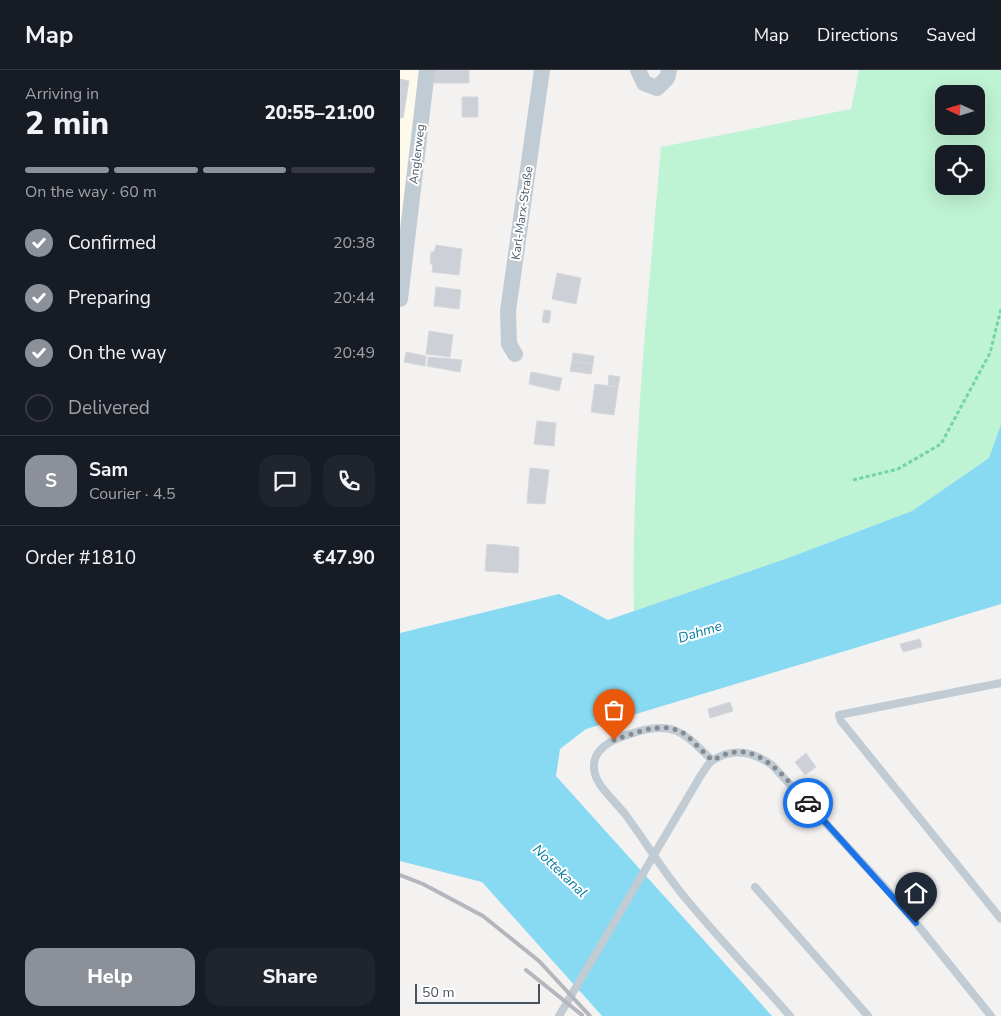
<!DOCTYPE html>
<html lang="en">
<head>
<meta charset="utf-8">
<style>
	body { margin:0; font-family:"Nunito Sans",sans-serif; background:#20242c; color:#f1f3f6; height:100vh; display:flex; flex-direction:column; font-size:19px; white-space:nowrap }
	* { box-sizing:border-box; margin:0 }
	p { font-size:16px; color:#9ea1a6 }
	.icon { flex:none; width:28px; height:28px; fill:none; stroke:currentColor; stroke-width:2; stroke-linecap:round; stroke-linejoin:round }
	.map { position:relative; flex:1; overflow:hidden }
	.side { display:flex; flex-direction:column; background:#171b24; width:400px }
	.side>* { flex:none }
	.needle { width:32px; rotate:274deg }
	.buttons { position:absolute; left:535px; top:15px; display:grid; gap:10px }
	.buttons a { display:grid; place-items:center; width:50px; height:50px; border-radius:10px; background:#171b24; box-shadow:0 5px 20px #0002; font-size:25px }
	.scale { position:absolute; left:15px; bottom:12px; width:125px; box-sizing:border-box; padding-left:5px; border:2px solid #475460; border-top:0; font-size:14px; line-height:18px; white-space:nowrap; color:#475460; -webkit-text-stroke:4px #fff; paint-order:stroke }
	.pin { position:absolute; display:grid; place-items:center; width:42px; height:42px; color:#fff; margin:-51px -21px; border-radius:50% 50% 50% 0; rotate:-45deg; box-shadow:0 0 5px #0007 }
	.pin .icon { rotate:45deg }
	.courier { position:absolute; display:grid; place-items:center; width:50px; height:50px; margin:-25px; border:4px solid #1a73e8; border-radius:50%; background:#fff; color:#222; box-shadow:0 1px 6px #0007 }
	.headline em { font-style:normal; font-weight:800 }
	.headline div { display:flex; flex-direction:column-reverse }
	.headline { display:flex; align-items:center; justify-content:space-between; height:85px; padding:0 25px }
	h1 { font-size:32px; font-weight:800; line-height:38px }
	.bar { display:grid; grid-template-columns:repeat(4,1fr); gap:8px 5px; align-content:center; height:60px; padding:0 25px }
	.bar i { height:6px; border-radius:4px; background:#363941 }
	.bar .selected { background:#8c9099 }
	.bar p { grid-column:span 4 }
	.line { display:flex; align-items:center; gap:12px; padding:0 25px; border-top:1px solid #363941 }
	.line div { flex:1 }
	.round { display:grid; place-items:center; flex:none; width:52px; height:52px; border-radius:15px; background:#20242c }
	ol { padding:0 25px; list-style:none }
	li { display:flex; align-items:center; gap:15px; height:55px }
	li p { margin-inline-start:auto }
	li .icon { padding:5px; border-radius:50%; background:#8c9099; color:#fff; stroke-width:4 }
	li:last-child { color:#9ea1a6 }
	li i { width:28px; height:28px; border:2px solid #363941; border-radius:50% }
	.button { display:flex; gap:10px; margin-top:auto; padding:10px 25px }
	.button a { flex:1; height:58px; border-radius:15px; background:#8c9099; color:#fff; font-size:20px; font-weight:800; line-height:58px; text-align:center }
	.button a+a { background:#20242c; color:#f1f3f6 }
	header { display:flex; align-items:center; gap:30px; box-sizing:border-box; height:70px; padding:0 25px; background:#171b24; border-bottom:1px solid #363941 }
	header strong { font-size:24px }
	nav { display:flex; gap:28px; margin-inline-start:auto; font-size:18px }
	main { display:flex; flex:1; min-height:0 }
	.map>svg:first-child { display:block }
	.commercial { fill:#fdf9eb }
	.green { fill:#bef3d3; fill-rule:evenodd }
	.water { fill:#88daf2 }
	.building { fill:#cdd0d6; stroke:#d5d7dd }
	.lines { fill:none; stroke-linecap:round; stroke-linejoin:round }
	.path { stroke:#73d4a6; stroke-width:3; stroke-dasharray:4 2.5; stroke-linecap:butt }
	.lane { stroke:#c1cbd3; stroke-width:8 }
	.street { stroke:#c1cbd3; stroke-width:16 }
	.rail { stroke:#b3b6bc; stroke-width:4 }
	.done { stroke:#848b93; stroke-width:5; stroke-dasharray:0 9 }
	.route { stroke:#1a73e8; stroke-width:6 }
	.labels { text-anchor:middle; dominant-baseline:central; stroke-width:4; stroke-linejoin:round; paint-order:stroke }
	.street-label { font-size:12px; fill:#475460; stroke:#fff }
	.water-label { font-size:14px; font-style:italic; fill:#047b9f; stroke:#fff }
</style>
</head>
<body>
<header>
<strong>Map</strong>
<nav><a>Map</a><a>Directions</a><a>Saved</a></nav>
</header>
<main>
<section class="side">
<div class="headline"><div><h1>2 min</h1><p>Arriving in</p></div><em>20:55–21:00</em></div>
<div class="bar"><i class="selected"></i><i class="selected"></i><i class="selected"></i><i></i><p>On the way · 60 m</p></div>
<ol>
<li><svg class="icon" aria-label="check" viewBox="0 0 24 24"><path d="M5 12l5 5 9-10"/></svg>Confirmed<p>20:38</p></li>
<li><svg class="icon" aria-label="check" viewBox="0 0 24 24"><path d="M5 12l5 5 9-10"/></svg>Preparing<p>20:44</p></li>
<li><svg class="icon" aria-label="check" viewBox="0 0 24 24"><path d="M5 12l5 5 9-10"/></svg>On the way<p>20:49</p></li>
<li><i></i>Delivered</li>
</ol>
<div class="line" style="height:90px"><b class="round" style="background:#8c9099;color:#fff">S</b><div><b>Sam</b><p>Courier · 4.5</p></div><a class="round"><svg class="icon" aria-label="chat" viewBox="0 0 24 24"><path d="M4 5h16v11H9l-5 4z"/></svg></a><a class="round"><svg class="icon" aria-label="phone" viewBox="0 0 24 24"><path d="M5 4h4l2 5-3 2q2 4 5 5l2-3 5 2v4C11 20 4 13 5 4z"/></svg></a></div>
<div class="line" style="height:65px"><div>Order #1810</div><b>€47.90</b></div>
<div class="button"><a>Help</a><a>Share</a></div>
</section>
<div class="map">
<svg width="601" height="946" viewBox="0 0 601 946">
	<rect width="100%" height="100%" fill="#f4f1f1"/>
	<path class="commercial" d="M0,0H19L0,154Z"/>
	<path class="green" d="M459,0H601V354L589,388L512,441L388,488L234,541C231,386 248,232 261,77L451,39ZM544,24H576V56H544ZM544,84H576V116H544Z"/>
	<path class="water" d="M601,354V534L186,659L160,679L156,706L372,946H202L82,812L0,791V563L159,524L208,550L388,488L512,441L589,388Z"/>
	<path class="building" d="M34,0H69V13H34Z
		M0,9L9,11L3,48H0Z
		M62,27H78V47H62Z
		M36,175L62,179L59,205L32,202L33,194H30L31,182H34Z
		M157,203L181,208L176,234L152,229Z
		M36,217L61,220L59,239L34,236Z
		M144,240L151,241L149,253L142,252Z
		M29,261L53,265L50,287L26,284Z
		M6,282L26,286L25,296L4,292Z
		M173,283L194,286L193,294L172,291Z
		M28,287L62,290L60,302L27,296Z
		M172,291L193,294L191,304L170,301Z
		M131,302L162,308L159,321L129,314Z
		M209,305L220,307L218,317L208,315Z
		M195,314L218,317L214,345L191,342Z
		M137,351L156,353L154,376L134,374Z
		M130,398L149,400L145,434L127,433Z
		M87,474L119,477L118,503L85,501Z
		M520,569L522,577L503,582L500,574Z
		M330,632L333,641L310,648L308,639Z
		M406,683L416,697L405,705L395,692Z"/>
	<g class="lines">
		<path class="path" d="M453,410L498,399L541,374L590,283L601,239"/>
		<path class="lane" d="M601,613L439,645L441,651L601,849
			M312,690C287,667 278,651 240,661C223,666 196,673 194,694C192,714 214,729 225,744C246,772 264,803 287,830C320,870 356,907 390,946
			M355,817L468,946
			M159,946L301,705C305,700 308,693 313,690C334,677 353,682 372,695L504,838L591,946"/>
		<path class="street" d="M238,0L244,13L257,18L267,8L269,0
			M0,229L27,0
			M115,284L109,274L108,241L142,0"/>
		<path class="rail" d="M0,805L23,814L83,846L139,891L190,946
			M126,900L182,945"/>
	</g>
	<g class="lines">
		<path class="done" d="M214,670C236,663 265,649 286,665C295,673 303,682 312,690C318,688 324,684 330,683C363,675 388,712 408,733"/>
		<path class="route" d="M408,733L516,853"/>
	</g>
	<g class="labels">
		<g class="street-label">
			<text transform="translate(17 84) rotate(-83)">Anglerweg</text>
			<text transform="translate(122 143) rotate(-82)">Karl-Marx-Straße</text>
		</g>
		<g class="water-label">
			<text transform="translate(300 562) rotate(-17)">Dahme</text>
			<text transform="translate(160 801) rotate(44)">Nottekanal</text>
		</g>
	</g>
</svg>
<div class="buttons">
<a><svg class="needle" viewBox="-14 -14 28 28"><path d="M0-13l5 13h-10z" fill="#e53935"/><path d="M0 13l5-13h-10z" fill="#9ea1a6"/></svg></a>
<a><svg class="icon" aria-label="locate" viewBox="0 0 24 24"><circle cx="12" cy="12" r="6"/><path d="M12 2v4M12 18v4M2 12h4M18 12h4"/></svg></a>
</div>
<div class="scale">50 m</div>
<div class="pin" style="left:214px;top:670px;background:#ea580c"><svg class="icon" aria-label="bag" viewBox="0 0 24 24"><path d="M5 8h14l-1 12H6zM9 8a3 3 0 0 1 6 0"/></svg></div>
<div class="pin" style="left:516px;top:853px;background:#1f2937"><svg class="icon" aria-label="home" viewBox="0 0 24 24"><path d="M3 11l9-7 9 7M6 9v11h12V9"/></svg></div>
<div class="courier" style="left:408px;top:733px"><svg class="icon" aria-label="car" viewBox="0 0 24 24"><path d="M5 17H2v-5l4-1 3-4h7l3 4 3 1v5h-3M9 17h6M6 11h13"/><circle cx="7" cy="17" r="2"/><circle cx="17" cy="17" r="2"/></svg></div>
</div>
</main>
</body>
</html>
